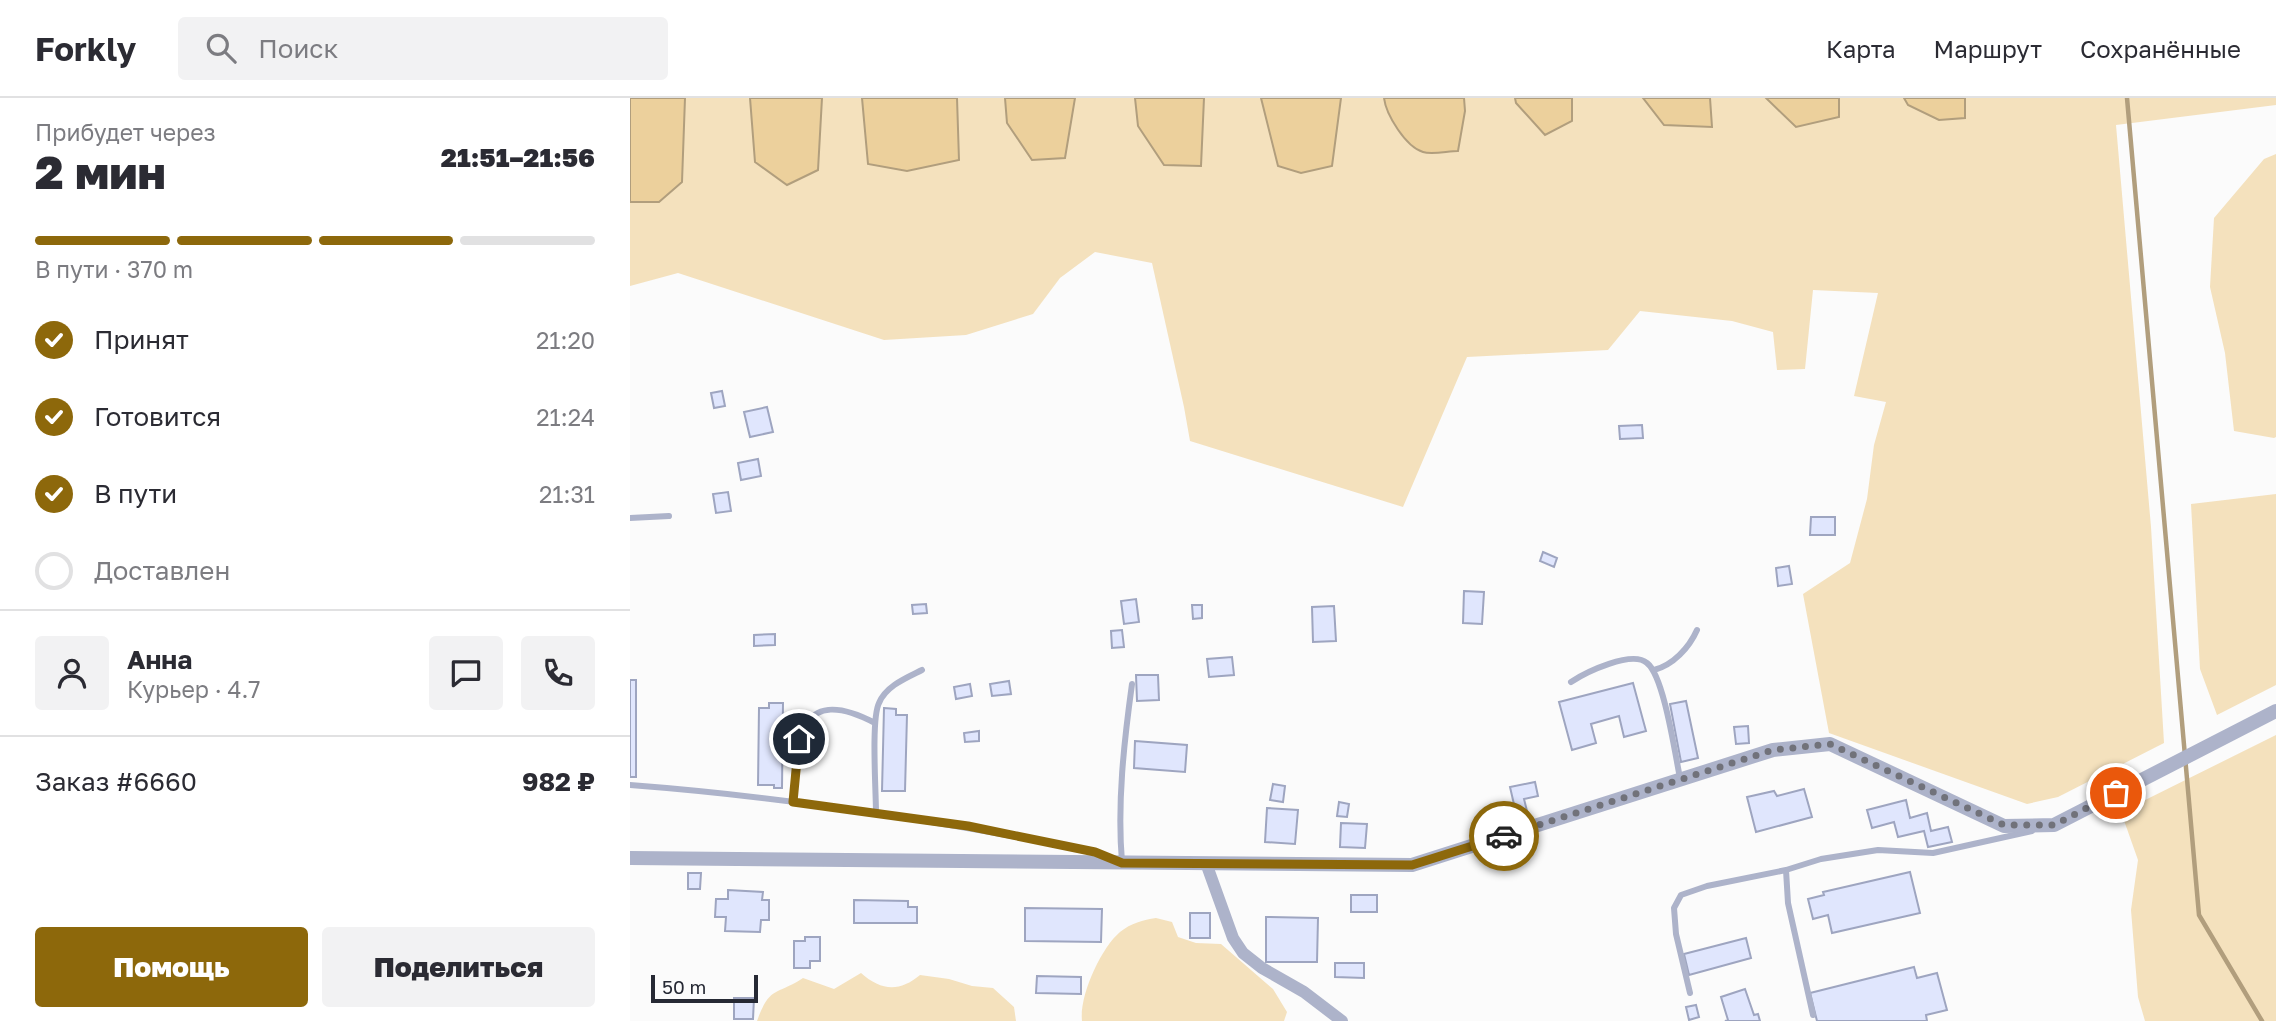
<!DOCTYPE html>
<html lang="ru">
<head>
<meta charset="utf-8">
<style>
	body { margin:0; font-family:"Golos Text",sans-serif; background:#f2f2f3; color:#2b2b33; height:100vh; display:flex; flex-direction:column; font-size:26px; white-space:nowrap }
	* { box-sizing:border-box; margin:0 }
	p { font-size:23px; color:#7c7c81 }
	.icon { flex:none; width:38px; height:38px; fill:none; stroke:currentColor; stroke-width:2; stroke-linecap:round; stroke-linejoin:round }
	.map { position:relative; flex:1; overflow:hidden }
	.side { display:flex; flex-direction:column; background:#fff; width:630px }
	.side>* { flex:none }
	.scale { position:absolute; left:21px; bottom:18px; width:107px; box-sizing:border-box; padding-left:7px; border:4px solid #262934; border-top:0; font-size:19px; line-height:24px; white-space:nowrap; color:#262934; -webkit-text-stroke:5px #fbfbfb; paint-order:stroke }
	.pin { position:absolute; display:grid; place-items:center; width:60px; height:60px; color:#fff; margin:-30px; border:4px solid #fff; border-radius:50%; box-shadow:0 2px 7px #0007 }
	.courier { position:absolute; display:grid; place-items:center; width:70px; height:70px; margin:-35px; border:5px solid #8d680b; border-radius:50%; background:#fff; color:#222; box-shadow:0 2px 9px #0007 }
	.summary em { font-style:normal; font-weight:800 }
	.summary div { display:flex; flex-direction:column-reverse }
	.summary { display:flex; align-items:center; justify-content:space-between; height:119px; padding:0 35px }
	h1 { font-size:46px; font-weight:800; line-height:52px }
	.bar { display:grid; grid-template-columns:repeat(4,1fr); gap:10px 7px; align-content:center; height:84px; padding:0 35px }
	.bar i { height:9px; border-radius:5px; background:#e1e1e2 }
	.bar .current { background:#8d680b }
	.bar p { grid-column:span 4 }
	.line { display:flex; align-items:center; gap:18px; padding:0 35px; border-top:2px solid #e1e1e2 }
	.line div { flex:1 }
	.round { display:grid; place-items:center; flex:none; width:74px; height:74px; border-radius:7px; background:#f2f2f3 }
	ol { padding:0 35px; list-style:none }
	li { display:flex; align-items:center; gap:21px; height:77px }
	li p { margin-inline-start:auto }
	li .icon { padding:7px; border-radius:50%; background:#8d680b; color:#fff; stroke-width:4 }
	li:last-child { color:#7c7c81 }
	li i { width:38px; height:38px; border:4px solid #e1e1e2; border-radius:50% }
	.primary-button { display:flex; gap:14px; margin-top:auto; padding:14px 35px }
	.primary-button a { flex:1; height:80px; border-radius:7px; background:#8d680b; color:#fff; font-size:28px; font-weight:800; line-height:80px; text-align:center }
	.primary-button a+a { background:#f2f2f3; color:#2b2b33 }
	header { display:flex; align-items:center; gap:42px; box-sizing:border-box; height:98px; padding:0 35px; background:#fff; border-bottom:2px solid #e1e1e2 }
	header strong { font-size:33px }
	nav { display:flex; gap:38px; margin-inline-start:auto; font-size:24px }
	.search { width:490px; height:63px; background:#f2f2f3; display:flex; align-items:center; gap:18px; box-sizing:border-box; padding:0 24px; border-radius:7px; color:#7c7c81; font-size:26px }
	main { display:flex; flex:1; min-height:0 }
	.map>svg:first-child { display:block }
	.green { fill:#f4e1bd }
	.water { fill:#ecd09c; stroke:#b19e7d; stroke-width:2 }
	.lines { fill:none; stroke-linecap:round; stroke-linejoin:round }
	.stream { stroke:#b19e7d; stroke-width:4.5 }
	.building { fill:#e0e6fd; stroke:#9ea5c0; stroke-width:2 }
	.service { stroke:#adb3ca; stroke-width:6 }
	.minor { stroke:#adb3ca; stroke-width:12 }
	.tertiary { stroke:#adb3ca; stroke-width:14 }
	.done { stroke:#71727a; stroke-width:7; stroke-dasharray:0 12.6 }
	.route { stroke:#8d680b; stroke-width:9 }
</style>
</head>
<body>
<header>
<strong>Forkly</strong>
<div class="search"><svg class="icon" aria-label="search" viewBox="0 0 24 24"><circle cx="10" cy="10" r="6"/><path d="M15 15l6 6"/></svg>Поиск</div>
<nav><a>Карта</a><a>Маршрут</a><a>Сохранённые</a></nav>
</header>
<main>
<section class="side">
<div class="summary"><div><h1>2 мин</h1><p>Прибудет через</p></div><em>21:51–21:56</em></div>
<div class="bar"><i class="current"></i><i class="current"></i><i class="current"></i><i></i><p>В пути · 370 m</p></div>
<ol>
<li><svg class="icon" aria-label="check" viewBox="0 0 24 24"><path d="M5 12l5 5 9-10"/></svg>Принят<p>21:20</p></li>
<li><svg class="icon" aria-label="check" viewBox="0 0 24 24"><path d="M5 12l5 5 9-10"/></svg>Готовится<p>21:24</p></li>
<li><svg class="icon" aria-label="check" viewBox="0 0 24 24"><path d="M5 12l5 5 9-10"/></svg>В пути<p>21:31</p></li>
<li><i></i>Доставлен</li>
</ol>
<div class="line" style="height:126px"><a class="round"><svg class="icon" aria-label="person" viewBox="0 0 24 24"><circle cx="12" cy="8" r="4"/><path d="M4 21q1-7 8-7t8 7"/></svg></a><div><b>Анна</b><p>Курьер · 4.7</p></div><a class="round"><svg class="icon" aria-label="chat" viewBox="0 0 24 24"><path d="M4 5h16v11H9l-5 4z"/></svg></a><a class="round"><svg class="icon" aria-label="phone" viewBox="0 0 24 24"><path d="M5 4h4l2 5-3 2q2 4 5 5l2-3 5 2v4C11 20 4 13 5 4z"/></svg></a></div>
<div class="line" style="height:91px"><div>Заказ #6660</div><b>982 ₽</b></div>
<div class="primary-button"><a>Помощь</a><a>Поделиться</a></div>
</section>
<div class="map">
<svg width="1646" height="923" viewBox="0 0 1646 923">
	<rect width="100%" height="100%" fill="#fbfbfb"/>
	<path class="green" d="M0,0H1646V7L1486,27L1521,429L1534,645L1428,699L1397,706L1199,635L1173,496L1220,465L1237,401L1244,347L1256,304L1224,298L1248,195L1183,192L1175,271L1147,272L1143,234L1102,223L1010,213L978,252L837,259L773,409L560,343L554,309L522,165L465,154L430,180L403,216L336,237L254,242L48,175L0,188Z
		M1646,56V339L1644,340L1604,333L1595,255L1580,189L1584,120L1634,61Z
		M1646,396V587L1587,617L1570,571L1561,406Z
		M1646,637V923H1515L1508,899L1501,812L1508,762L1491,714Z
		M526,820L542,824L548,839L566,845L591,846L643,891L657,914L654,923H452C449,898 471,850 490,834C501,825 513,822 526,820Z
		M231,875C251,893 270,894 290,877L319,881L342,888L363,890L384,909L386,923H127C140,887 146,898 173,880L204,891Z"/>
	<path class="water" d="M0,0H55L52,84L29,104H0Z
		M120,0H192L188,72L157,87L125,64Z
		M232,0H327L329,62L277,73L238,66Z
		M375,0H445L435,60L402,62L377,25Z
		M505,0H574L571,68L534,67L508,28Z
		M631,0H711L702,68L671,75L648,68Z
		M754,0H834L835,13L828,53C818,53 802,57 793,54C776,49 756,17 754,0Z
		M885,0H942V23L915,37L886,5Z
		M1013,0H1080L1082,29L1034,27Z
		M1136,0H1209V19L1166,29Z
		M1274,0H1335V20L1309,22L1278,7Z"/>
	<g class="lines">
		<path class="stream" d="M1497,0L1569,817L1632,923"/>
	</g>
	<path class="building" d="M92,293L95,308L84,310L81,295Z
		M137,309L143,334L120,339L114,314Z
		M1012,327L1013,340L990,341L989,328Z
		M128,361L131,378L111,382L108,365Z
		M98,394L101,413L86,415L83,396Z
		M1181,419H1205V437H1180Z
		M913,454L927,460L924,469L910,463Z
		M1159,468L1162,486L1148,488L1146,470Z
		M834,493L854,494L852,526L833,525Z
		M506,501L509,524L494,526L491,503Z
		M296,506L297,515L283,516L282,507Z
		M562,507H572V520L563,521Z
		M704,508L706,543L683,544L682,509Z
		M492,532L494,549L482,550L481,533Z
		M145,536V547L124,548V537Z
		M602,559L604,577L579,579L577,561Z
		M506,577H528L529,602L507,603Z
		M0,582H6V679H0Z
		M379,583L381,596L362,598L360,586Z
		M1003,585L1016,633L994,639L989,618L961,626L966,645L942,652L929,604Z
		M340,586L342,598L326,601L324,589Z
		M1056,603L1068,660L1051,664L1040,606Z
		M139,605H153L152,690H144V687H128L129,610H139Z
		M254,610L266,611V617H277L275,693H252Z
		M1118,628L1119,645L1106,646L1104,629Z
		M349,633V643L335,644L334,635Z
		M505,643L557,647L555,674L504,670Z
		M905,684L908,698L894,701L897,713L886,715L880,689Z
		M643,686L655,688L653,704L640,702Z
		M1174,691L1182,719L1126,734L1117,699L1144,693L1147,698Z
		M1276,702L1280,720L1297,715L1301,733L1318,729L1322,744L1298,749L1294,733L1268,739L1264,724L1242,730L1237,712Z
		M709,704L719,706L717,719L707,718Z
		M637,710L668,712L665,746L635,744Z
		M711,725L737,726L735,750L710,749Z
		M1280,774L1290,815L1202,835L1198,817L1183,821L1178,801L1194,797L1193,794Z
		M58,775H71L70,791H58Z
		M98,792L133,794L132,802H139V822H131L130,834L95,833L96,819H85L86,801H98Z
		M721,797H747V814H721Z
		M224,802L278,803V809H287V825H224Z
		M395,810L472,811L471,844L395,843Z
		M560,815H580V840H560Z
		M636,819L688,820L687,864H636Z
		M175,839H190V863H180V870H164V843H175Z
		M1116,840L1121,860L1059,877L1054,856Z
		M705,865H734V880L705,879Z
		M1284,869L1287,880L1307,875L1317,912L1296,917L1297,923H1187L1180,895Z
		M407,878L451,879V896L406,895Z
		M1115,891L1124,917L1128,916L1130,923H1095L1098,922L1091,899Z
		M104,900H124L123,921H104Z
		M1066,907L1069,919L1059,922L1056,909Z"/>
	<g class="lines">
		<path class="service" d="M0,420L39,418
			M1024,572C1043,567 1059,550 1067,532
			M941,584C956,574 1002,552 1017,565C1034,578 1045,656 1050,680
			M0,687C157,699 311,723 465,754L482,760
			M163,704C166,644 167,584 245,625
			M246,715C246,693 241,621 249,605C256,588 276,580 292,572
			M492,764C487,706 494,644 502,586
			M1060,895L1046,836L1044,810L1051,797L1077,788L1156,772
			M1183,917L1158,805L1156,772L1191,761L1248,752L1303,755L1402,733"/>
		<path class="minor" d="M576,765L603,840L613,855L632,870L674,894L712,923"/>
		<path class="tertiary" d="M0,760L782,767L1143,652L1200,646L1374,728L1424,727L1646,613"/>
	</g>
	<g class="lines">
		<path class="done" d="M874,738L1143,652L1200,646L1374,727H1424L1486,695"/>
		<path class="route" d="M169,641L163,704L338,728L465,754L492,765L782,767L874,738"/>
	</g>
</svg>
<div class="scale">50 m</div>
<div class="pin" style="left:1486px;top:695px;background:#ea580c"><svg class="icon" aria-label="bag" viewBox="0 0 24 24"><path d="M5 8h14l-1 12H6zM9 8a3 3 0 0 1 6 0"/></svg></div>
<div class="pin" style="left:169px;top:641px;background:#1f2937"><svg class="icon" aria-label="home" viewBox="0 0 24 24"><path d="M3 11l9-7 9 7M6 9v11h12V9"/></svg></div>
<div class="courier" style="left:874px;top:738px"><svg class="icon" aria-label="car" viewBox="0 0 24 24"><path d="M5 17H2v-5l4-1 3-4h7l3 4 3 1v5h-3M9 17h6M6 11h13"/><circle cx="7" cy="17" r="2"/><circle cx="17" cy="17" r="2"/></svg></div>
</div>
</main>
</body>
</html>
